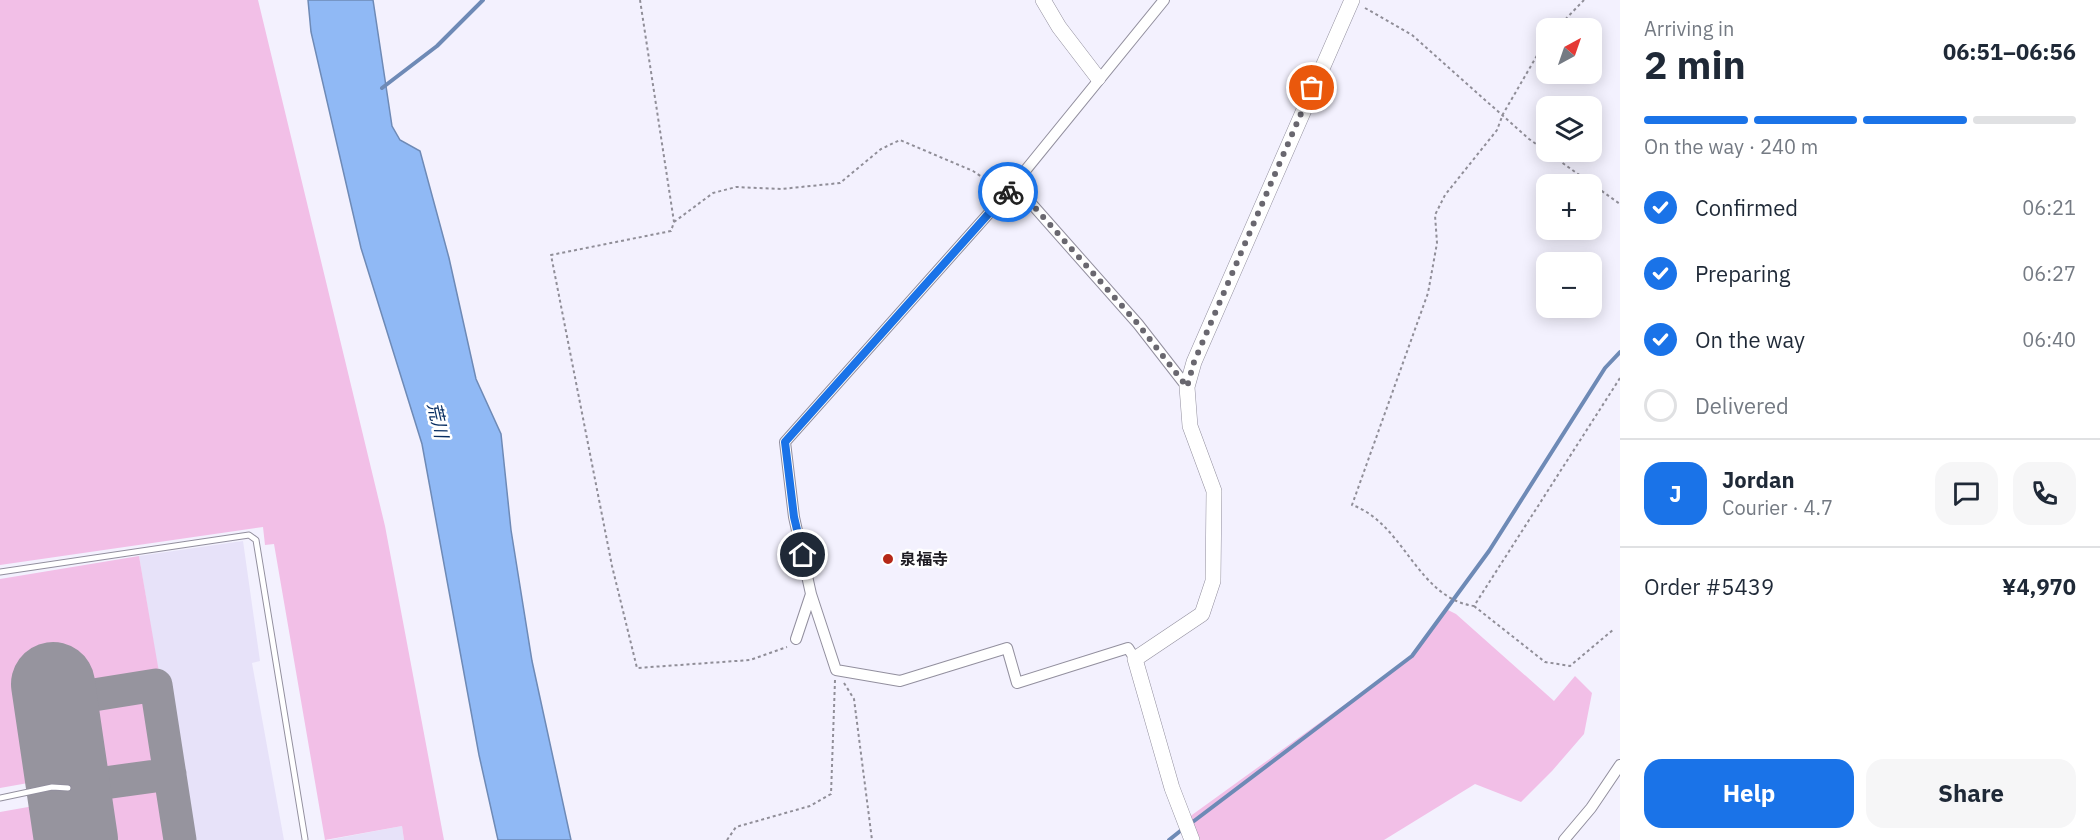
<!DOCTYPE html>
<html lang="en">
<head>
<meta charset="utf-8">
<style>
	body { margin:0; font-family:"IBM Plex Sans","Noto Sans JP",sans-serif; background:#f6f6f7; color:#1f2937; height:100vh; display:flex; flex-direction:column; font-size:22px; white-space:nowrap }
	* { box-sizing:border-box; margin:0 }
	p { font-size:20px; color:#747a83 }
	.icon { flex:none; width:33px; height:33px; fill:none; stroke:currentColor; stroke-width:2; stroke-linecap:round; stroke-linejoin:round }
	.map { position:relative; flex:1; overflow:hidden }
	.panel { display:flex; flex-direction:column; background:#fff; width:480px }
	.panel>* { flex:none }
	.needle { width:39px; rotate:40deg }
	.tools { position:absolute; left:1536px; top:18px; display:grid; gap:12px }
	.tools a { display:grid; place-items:center; width:66px; height:66px; border-radius:12px; background:#fff; box-shadow:0 3px 15px #0003; font-size:30px }
	.pin { position:absolute; display:grid; place-items:center; width:51px; height:51px; color:#fff; margin:-26px; border:3px solid #fff; border-radius:50%; box-shadow:0 2px 6px #0007 }
	.courier { position:absolute; display:grid; place-items:center; width:60px; height:60px; margin:-30px; border:4px solid #1a73e8; border-radius:50%; background:#fff; color:#222; box-shadow:0 2px 8px #0007 }
	.head em { font-style:normal; font-weight:700 }
	.head div { display:flex; flex-direction:column-reverse }
	.head { display:flex; align-items:center; justify-content:space-between; height:102px; padding:0 24px }
	h1 { font-size:39px; font-weight:700; line-height:45px }
	.bar { display:grid; grid-template-columns:repeat(4,1fr); gap:9px 6px; align-content:center; height:72px; padding:0 24px }
	.bar i { height:8px; border-radius:4px; background:#e0e1e3 }
	.bar .selected { background:#1a73e8 }
	.bar p { grid-column:span 4 }
	.line { display:flex; align-items:center; gap:15px; padding:0 24px; border-top:2px solid #e0e1e3 }
	.line div { flex:1 }
	.round { display:grid; place-items:center; flex:none; width:63px; height:63px; border-radius:18px; background:#f6f6f7 }
	ol { padding:0 24px; list-style:none }
	li { display:flex; align-items:center; gap:18px; height:66px }
	li p { margin-inline-start:auto }
	li .icon { padding:6px; border-radius:50%; background:#1a73e8; color:#fff; stroke-width:4 }
	li:last-child { color:#747a83 }
	li i { width:33px; height:33px; border:3px solid #e0e1e3; border-radius:50% }
	.cta { display:flex; gap:12px; margin-top:auto; padding:12px 24px }
	.cta a { flex:1; height:69px; border-radius:18px; background:#1a73e8; color:#fff; font-size:24px; font-weight:700; line-height:69px; text-align:center }
	.cta a+a { background:#f6f6f7; color:#1f2937 }
	main { display:flex; flex:1; min-height:0 }
	.map>svg:first-child { display:block }
	.built { fill:#e7e2f9 }
	.green { fill:#f2bfe7 }
	.water { fill:#90b9f5; stroke:#6e8ab6; stroke-width:1.5 }
	.lines { fill:none; stroke-linecap:round; stroke-linejoin:round }
	.stream { stroke:#6e8ab6; stroke-width:4 }
	.taxiway { stroke:#96949e; stroke-width:33 }
	.runway { stroke:#96949e; stroke-width:84 }
	.lane-casing { stroke:#928f9e; stroke-width:7 }
	.street-casing { stroke:#928f9e; stroke-width:12 }
	.secondary-casing { stroke:#928f9e; stroke-width:16 }
	.path { stroke:#908e98; stroke-width:2; stroke-dasharray:3 3; stroke-linecap:butt }
	.lane { stroke:#fff; stroke-width:5 }
	.street { stroke:#fff; stroke-width:10 }
	.secondary { stroke:#fff; stroke-width:15 }
	.done { stroke:#69676f; stroke-width:6; stroke-dasharray:0 10.8 }
	.route { stroke:#1a73e8; stroke-width:8 }
	.poi-dot { fill:#b52817; stroke:#fff; stroke-width:2 }
	.labels { text-anchor:middle; dominant-baseline:central; stroke-width:5; stroke-linejoin:round; paint-order:stroke }
	.poi-label { font-size:16px; font-weight:bold; fill:#1e1c22; stroke:#fff; text-anchor:start }
	.water-label { font-size:18px; font-style:italic; fill:#082e62; stroke:#fff }
</style>
</head>
<body>
<main>
<div class="map">
<svg width="1620" height="840" viewBox="0 0 1620 840">
	<rect width="100%" height="100%" fill="#f3f1fe"/>
	<path class="built" d="M243,541L260,661L252,663L284,840H186L139,556Z
		M402,826L404,840H328Z"/>
	<path class="green" d="M0,0H258L385,526L444,840H404L402,826L325,840L274,544L265,545L263,527L0,565Z
		M139,556L160,678L78,688L74,675L25,685L45,780L0,788V579Z
		M1446,609L1456,614L1554,701L1575,676L1592,693L1584,734L1552,771L1521,802L1475,784L1384,840H1192L1185,820L1412,656Z
		M147,695L159,760L92,771L80,707Z
		M161,786L168,840H101L95,796Z
		M45,804L51,840H0V812Z"/>
	<path class="water" d="M308,0H373L392,126L400,140L420,151L449,258L476,379L501,434L511,530L532,661L571,840H498L479,755L422,444L361,248L311,32Z"/>
	<g class="lines">
		<path class="stream" d="M382,88L437,46L483,0
			M1190,824L1412,656L1489,551L1605,368L1620,352
			M1169,840L1184,828"/>
		<path class="taxiway" d="M56,701L156,685L180,840
			M68,788L170,774"/>
		<path class="runway" d="M53,684L76,840"/>
		<g class="lane-casing">
			<path id="lane" d="M0,572L249,535L256,540L305,839
				M0,798L52,787L68,788"/>
		</g>
		<g class="street-casing">
			<path id="street" d="M1014,184L1138,324L1187,387
				M796,639L811,594
				M1135,659L1128,648L1017,683L1007,648L900,681L836,670L811,594L794,517L785,442L1007,193L1164,0
				M1564,840L1591,808L1620,765"/>
		</g>
		<g class="secondary-casing">
			<path id="secondary" d="M1043,0L1059,27L1098,78
				M1192,840L1172,788L1135,659L1202,614L1213,581L1214,491L1190,426L1187,387L1194,362L1352,0"/>
		</g>
		<path class="path" d="M640,0L674,222L671,231L551,255L612,566L637,668L750,660L787,647
			M1365,8L1412,35L1529,139L1620,204
			M1557,28L1584,0
			M1546,40L1503,114L1497,130L1445,195L1435,215L1437,243L1428,293L1352,505C1404,523 1417,598 1474,606L1620,378
			M674,222L713,193L736,187L781,189L840,183L881,149L900,140L973,171L998,188
			M1474,606L1545,662L1570,666L1614,629
			M844,683L854,699L872,840
			M727,840L736,827L810,806L831,794L835,680"/>
		<use href="#lane" class="lane"/>
		<use href="#street" class="street"/>
		<use href="#secondary" class="secondary"/>
	</g>
	<g class="lines">
		<path class="done" d="M1008,192L1014,184L1138,324L1187,387L1194,362L1312,88"/>
		<path class="route" d="M803,555L794,517L785,442L1008,192"/>
	</g>
	<circle class="poi-dot" cx="888" cy="559" r="6"/>
	<g class="labels">
		<g class="poi-label">
			<text x="900" y="559">泉福寺</text>
		</g>
		<g class="water-label">
			<text transform="translate(438 420) rotate(77)">荒川</text>
		</g>
	</g>
</svg>
<div class="tools">
<a><svg class="needle" viewBox="-14 -14 28 28"><path d="M0-13l5 13h-10z" fill="#e53935"/><path d="M0 13l5-13h-10z" fill="#747a83"/></svg></a>
<a><svg class="icon" aria-label="layers" viewBox="0 0 24 24"><path d="M12 4l9 5-9 5-9-5zM3 14l9 5 9-5"/></svg></a>
<a>+</a>
<a>−</a>
</div>
<div class="pin" style="left:1312px;top:88px;background:#ea580c"><svg class="icon" aria-label="bag" viewBox="0 0 24 24"><path d="M5 8h14l-1 12H6zM9 8a3 3 0 0 1 6 0"/></svg></div>
<div class="pin" style="left:803px;top:555px;background:#1f2937"><svg class="icon" aria-label="home" viewBox="0 0 24 24"><path d="M3 11l9-7 9 7M6 9v11h12V9"/></svg></div>
<div class="courier" style="left:1008px;top:192px"><svg class="icon" aria-label="bike" viewBox="0 0 24 24"><circle cx="6" cy="16" r="4"/><circle cx="18" cy="16" r="4"/><path d="M6 16l4-8h5l3 8M10 8l3 8H6M13 5h3"/></svg></div>
</div>
<section class="panel">
<div class="head"><div><h1>2 min</h1><p>Arriving in</p></div><em>06:51–06:56</em></div>
<div class="bar"><i class="selected"></i><i class="selected"></i><i class="selected"></i><i></i><p>On the way · 240 m</p></div>
<ol>
<li><svg class="icon" aria-label="check" viewBox="0 0 24 24"><path d="M5 12l5 5 9-10"/></svg>Confirmed<p>06:21</p></li>
<li><svg class="icon" aria-label="check" viewBox="0 0 24 24"><path d="M5 12l5 5 9-10"/></svg>Preparing<p>06:27</p></li>
<li><svg class="icon" aria-label="check" viewBox="0 0 24 24"><path d="M5 12l5 5 9-10"/></svg>On the way<p>06:40</p></li>
<li><i></i>Delivered</li>
</ol>
<div class="line" style="height:108px"><b class="round" style="background:#1a73e8;color:#fff">J</b><div><b>Jordan</b><p>Courier · 4.7</p></div><a class="round"><svg class="icon" aria-label="chat" viewBox="0 0 24 24"><path d="M4 5h16v11H9l-5 4z"/></svg></a><a class="round"><svg class="icon" aria-label="phone" viewBox="0 0 24 24"><path d="M5 4h4l2 5-3 2q2 4 5 5l2-3 5 2v4C11 20 4 13 5 4z"/></svg></a></div>
<div class="line" style="height:78px"><div>Order #5439</div><b>¥4,970</b></div>
<div class="cta"><a>Help</a><a>Share</a></div>
</section>
</main>
</body>
</html>
